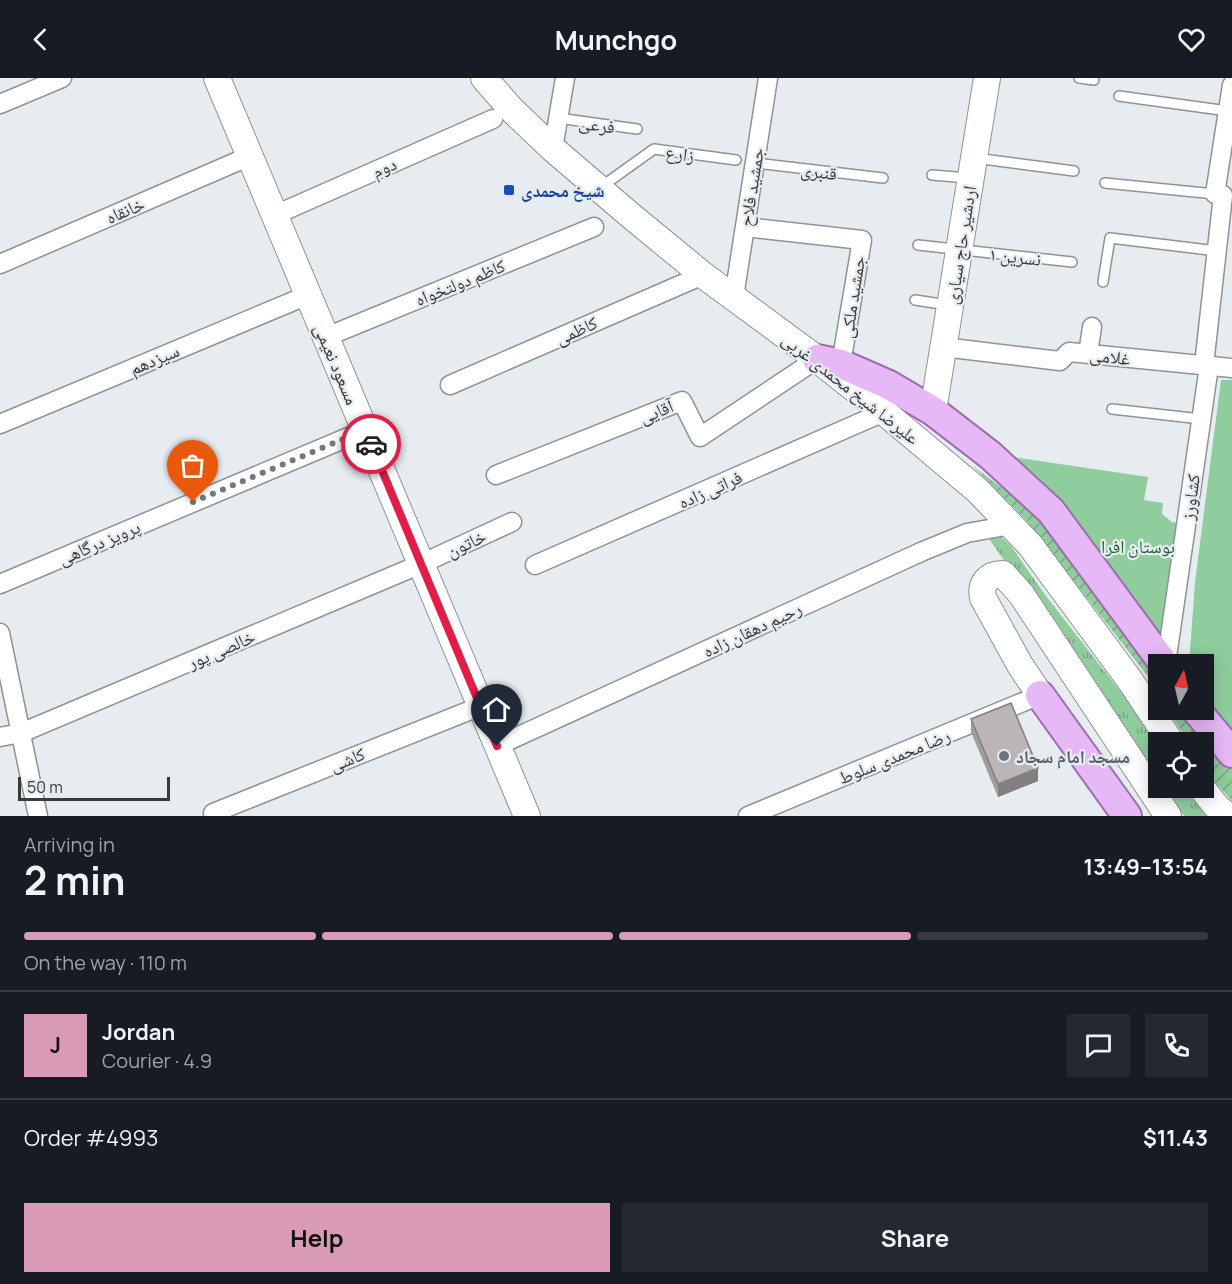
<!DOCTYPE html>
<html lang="en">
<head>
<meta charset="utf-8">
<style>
	body { margin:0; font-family:Manrope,"Noto Naskh Arabic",sans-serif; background:#242831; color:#f1f3f6; height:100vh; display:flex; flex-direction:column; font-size:22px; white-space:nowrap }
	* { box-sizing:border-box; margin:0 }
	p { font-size:20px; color:#9ea1a6 }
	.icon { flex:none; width:33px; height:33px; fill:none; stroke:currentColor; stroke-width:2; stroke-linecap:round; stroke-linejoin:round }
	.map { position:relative; height:738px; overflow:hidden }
	.details { display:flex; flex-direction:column; background:#171b24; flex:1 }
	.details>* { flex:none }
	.needle { width:39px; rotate:8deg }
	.buttons { position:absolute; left:1148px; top:576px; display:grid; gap:12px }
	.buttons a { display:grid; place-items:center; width:66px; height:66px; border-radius:0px; background:#171b24; box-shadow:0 3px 15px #0003; font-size:30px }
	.scale { position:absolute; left:18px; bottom:15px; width:152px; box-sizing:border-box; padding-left:6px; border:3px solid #383a3c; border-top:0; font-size:16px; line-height:21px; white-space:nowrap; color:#383a3c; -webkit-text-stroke:4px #e7ecf0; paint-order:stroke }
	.pin { position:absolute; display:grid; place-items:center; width:51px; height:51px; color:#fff; margin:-62px -26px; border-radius:50% 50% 50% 0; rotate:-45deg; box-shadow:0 0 6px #0007 }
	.pin .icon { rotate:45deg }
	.courier { position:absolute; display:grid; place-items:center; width:60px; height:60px; margin:-30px; border:4px solid #e11d48; border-radius:50%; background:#fff; color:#222; box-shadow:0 2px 8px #0007 }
	.overview em { font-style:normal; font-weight:700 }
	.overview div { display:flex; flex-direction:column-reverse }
	.overview { display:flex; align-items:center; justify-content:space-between; height:102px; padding:0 24px }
	h1 { font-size:39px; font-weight:700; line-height:45px }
	.bar { display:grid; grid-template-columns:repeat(4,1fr); gap:9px 6px; align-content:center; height:72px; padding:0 24px }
	.bar i { height:8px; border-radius:4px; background:#363941 }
	.bar .selected { background:#d89ab4 }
	.bar p { grid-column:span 4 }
	.line { display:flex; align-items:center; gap:15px; padding:0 24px; border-top:2px solid #363941 }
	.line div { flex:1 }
	.round { display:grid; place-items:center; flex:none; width:63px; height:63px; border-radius:0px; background:#242831 }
	.primary-button { display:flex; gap:12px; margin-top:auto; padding:12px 24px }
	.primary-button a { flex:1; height:69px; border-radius:0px; background:#d89ab4; color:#111; font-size:24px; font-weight:700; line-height:69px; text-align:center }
	.primary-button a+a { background:#242831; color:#f1f3f6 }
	header { display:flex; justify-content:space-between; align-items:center; height:78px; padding:0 24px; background:#171b24; font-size:27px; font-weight:700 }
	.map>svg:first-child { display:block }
	.grass { fill:url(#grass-tufts) }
	.park { fill:#8fcd9d }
	.garden { fill:url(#garden-furrows) }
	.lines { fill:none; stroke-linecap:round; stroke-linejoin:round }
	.lane-casing { stroke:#8e9397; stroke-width:12 }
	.street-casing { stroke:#8e9397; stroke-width:21 }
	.secondary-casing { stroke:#8e9397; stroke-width:28 }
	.primary-casing { stroke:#9e6db0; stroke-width:32 }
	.lane { stroke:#fff; stroke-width:9 }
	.street { stroke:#fff; stroke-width:18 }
	.secondary { stroke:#fff; stroke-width:26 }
	.primary { stroke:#e6b8f5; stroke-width:28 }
	.wall { fill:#a19c9d }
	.shaded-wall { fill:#837f80 }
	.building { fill:#bbb5b7; stroke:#837f80; stroke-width:1.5 }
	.done { stroke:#75787b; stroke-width:6; stroke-dasharray:0 10.8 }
	.route { stroke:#e11d48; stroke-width:8 }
	.transit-dot { fill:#1a4fb4; stroke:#e7ecf0; stroke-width:2 }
	.worship-dot { fill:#6b7280; stroke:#e7ecf0; stroke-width:2 }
	.labels { text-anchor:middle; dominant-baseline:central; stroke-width:4.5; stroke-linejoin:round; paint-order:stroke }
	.street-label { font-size:18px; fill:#383a3c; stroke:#e7ecf0 }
	.transit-label { font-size:18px; font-weight:bold; fill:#164399; stroke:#e7ecf0; text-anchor:start }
	.park-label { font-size:18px; fill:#1e6134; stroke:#e7ecf0 }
	.worship-label { font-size:18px; font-weight:bold; fill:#5b616d; stroke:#e7ecf0; text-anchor:start }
</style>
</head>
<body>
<header><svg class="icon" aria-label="back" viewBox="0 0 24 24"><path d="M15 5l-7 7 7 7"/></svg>Munchgo<svg class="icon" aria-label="heart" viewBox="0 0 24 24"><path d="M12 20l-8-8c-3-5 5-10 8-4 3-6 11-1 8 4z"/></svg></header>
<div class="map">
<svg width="1232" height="738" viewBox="0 0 1232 738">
	<defs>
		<pattern id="grass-tufts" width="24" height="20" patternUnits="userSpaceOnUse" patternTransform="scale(1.5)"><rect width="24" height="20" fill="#8fcd9d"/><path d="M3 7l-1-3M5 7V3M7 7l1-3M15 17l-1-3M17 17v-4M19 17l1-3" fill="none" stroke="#76a781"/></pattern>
		<pattern id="garden-furrows" width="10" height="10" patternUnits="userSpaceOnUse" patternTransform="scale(1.5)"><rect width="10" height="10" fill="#8fcd9d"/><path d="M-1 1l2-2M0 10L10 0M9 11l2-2" fill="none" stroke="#76a781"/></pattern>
	</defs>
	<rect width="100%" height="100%" fill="#e7ecf0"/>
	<path class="grass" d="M998,456L1011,468L1046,518L1135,632L1158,672V701L1122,646L1056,559L990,462L993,457Z
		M1164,710H1184L1207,738H1184Z"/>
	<path class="park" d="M1221,302H1232V664L1203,626V586H1189L1195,504Z
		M1013,379L1148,399L1144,422L1163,425L1162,436L1172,444L1182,446L1160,571Z"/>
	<path class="garden" d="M973,388L1010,416L1043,446L1061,467L1158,598V617L1146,596L1027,443Z
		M1167,632H1186L1232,692V723L1214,703L1203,686V664H1189Z"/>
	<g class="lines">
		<g class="lane-casing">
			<path id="lane" d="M1079,0L1094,2
				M1119,18L1228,33
				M558,40L637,51
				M975,80L1074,93
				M755,85L883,100
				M932,97L968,100
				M1105,105L1215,116
				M601,109L654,71L736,82
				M918,167L1072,184
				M1103,204L1110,160L1217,173
				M915,222L948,227
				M1112,331L1201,341"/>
		</g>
		<g class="street-casing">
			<path id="street" d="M0,26L62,0
				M553,71L565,0
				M275,137L493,41
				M745,149L862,162L841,286
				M0,186L250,78
				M734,219L768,0
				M326,259L594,149
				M943,269L1060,283L1069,274L1232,290
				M1088,276L1092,249
				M1204,287L1223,117L1215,116L1232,7
				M450,307L703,197
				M0,346L308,217
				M496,397L682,323L700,359L817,281
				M535,487L884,334
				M0,506L365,352
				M0,555L38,738
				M1166,586L1209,288
				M0,659L21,655L421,486L512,444
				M497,668L921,474L967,455L1011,447
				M213,735L481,628
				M748,738L1040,617"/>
		</g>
		<g class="secondary-casing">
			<path id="secondary" d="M217,0L527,738
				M484,0L512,32L553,71L630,137L703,197L817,281L884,334L977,412L1030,467L1129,601L1171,664
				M933,333L987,0
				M1040,617L1020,587L983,520C980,505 988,496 1003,496L1021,516L1168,738
				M1202,710L1216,728L1227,738"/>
		</g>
		<g class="primary-casing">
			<path id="primary" d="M817,281L841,286L889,307L933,333L990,377L1051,433L1164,586
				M1040,617L1127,738
				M1196,632L1232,675"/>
		</g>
		<use href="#lane" class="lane"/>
		<use href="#street" class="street"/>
		<use href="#secondary" class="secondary"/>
		<use href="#primary" class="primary"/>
	</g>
	<path class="wall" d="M971,641L1038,703L998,719L971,654Z"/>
	<path class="shaded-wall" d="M1038,690V703L998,719V706Z"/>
	<path class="building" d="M1011,625L1038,690L998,706L971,641Z"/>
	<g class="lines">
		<path class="done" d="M193,424L365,352L371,366"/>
		<path class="route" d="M371,366L497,668"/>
	</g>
	<rect class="transit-dot" x="503" y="106" width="12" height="12" rx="3"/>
	<circle class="worship-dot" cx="1004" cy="678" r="6"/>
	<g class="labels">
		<g class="street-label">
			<text transform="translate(597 46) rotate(8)">فرعی</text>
			<text transform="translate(680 75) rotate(8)">زارع</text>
			<text transform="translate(384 89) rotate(-24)">دوم</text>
			<text transform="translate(819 93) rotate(7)">قنبری</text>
			<text transform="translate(751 109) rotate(-81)">جمشید فلاح</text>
			<text transform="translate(125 132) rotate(-23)">خانقاه</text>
			<text transform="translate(960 167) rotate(-81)">اردشیر حاج سیاری</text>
			<text transform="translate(1015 178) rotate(6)">نسرین ۱</text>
			<text transform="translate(460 204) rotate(-22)">کاظم دولتخواه</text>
			<text transform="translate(852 219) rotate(-81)">جمشید ملکی</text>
			<text transform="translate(576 252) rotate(-24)">کاظمی</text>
			<text transform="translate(1110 278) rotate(6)">غلامی</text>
			<text transform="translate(154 281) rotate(-23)">سیزدهم</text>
			<text transform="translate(337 286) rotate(67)">مسعود نعیمی</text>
			<text transform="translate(851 310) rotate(38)">علیرضا شیخ محمدی غربی</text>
			<text transform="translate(656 333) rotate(-22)">آقایی</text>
			<text transform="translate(710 411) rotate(-24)">فراتی زاده</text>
			<text transform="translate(1190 419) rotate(-82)">کشاورز</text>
			<text transform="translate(99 464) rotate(-23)">پرویز درگاهی</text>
			<text transform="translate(466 465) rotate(-25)">خاتون</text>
			<text transform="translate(752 551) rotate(-25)">رحیم دهقان زاده</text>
			<text transform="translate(221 571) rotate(-23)">خالصی پور</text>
			<text transform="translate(894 678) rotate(-22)">رضا محمدی سلوط</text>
			<text transform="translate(347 681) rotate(-22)">کاشی</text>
		</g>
		<g class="transit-label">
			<text x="521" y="112">شیخ محمدی</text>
		</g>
		<g class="park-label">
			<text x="1138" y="468">بوستان افرا</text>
		</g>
		<g class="worship-label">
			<text x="1016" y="678">مسجد امام سجاد</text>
		</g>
	</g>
</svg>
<div class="buttons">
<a><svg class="needle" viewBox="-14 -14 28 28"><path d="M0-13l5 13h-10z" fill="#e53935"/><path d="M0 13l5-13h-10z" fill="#9ea1a6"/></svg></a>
<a><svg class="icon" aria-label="locate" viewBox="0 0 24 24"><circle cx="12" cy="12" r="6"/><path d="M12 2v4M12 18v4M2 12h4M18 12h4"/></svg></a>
</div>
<div class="scale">50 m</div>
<div class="pin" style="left:193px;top:424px;background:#ea580c"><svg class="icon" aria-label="bag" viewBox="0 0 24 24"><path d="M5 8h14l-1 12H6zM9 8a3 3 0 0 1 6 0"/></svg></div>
<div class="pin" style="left:497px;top:668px;background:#1f2937"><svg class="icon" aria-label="home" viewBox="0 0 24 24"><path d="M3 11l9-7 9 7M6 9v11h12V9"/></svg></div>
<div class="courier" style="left:371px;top:366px"><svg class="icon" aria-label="car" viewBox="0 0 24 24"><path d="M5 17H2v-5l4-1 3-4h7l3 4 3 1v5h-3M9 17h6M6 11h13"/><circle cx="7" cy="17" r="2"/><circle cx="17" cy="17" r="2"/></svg></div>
</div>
<section class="details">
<div class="overview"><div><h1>2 min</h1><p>Arriving in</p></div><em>13:49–13:54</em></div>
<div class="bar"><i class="selected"></i><i class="selected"></i><i class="selected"></i><i></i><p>On the way · 110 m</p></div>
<div class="line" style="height:108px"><b class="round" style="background:#d89ab4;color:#111">J</b><div><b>Jordan</b><p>Courier · 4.9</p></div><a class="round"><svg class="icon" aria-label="chat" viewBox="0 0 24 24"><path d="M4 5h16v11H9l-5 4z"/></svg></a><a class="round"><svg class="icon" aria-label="phone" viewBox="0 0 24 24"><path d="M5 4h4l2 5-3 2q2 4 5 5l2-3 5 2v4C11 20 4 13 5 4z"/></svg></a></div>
<div class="line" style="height:78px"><div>Order #4993</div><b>$11.43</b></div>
<div class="primary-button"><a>Help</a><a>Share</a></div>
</section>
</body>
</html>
